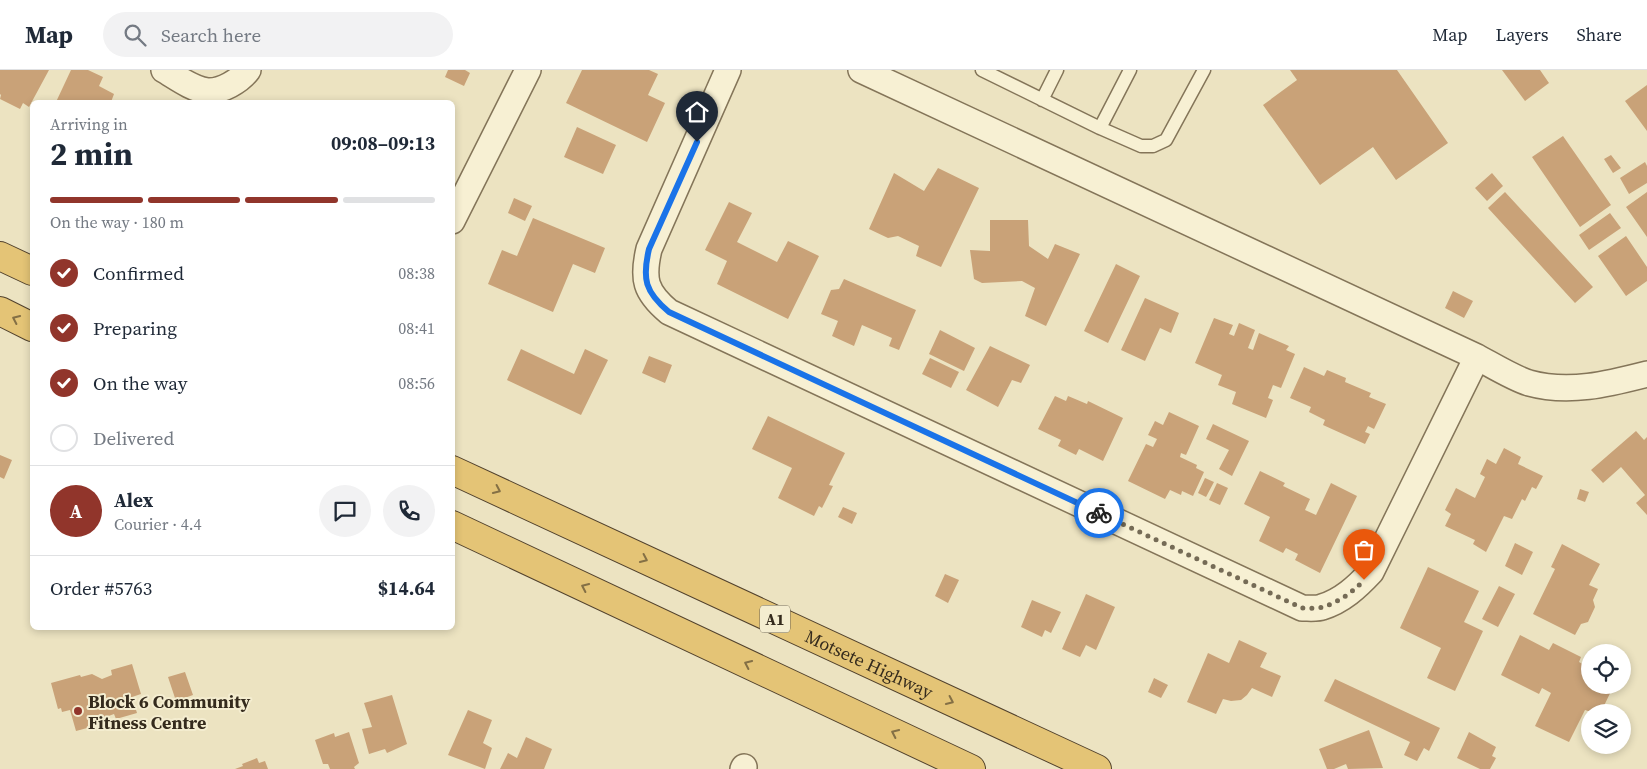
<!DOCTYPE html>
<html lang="en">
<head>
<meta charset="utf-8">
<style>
	body { margin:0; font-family:"Source Serif 4",serif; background:#f2f2f3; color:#1f2937; height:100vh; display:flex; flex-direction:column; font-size:19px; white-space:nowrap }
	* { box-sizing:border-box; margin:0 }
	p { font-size:16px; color:#747a83 }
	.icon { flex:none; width:28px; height:28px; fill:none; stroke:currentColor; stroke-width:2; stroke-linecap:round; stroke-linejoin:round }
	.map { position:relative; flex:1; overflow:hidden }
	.drawer { position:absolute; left:30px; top:30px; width:425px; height:530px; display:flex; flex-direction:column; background:#fff; border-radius:8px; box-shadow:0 2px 8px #0003 }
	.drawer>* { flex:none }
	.fabs { position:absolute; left:1581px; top:574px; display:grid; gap:10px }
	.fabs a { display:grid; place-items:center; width:50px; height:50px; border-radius:50%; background:#fff; box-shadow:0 2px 8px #0003; font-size:25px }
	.pin { position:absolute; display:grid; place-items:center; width:42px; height:42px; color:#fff; margin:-51px -21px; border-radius:50% 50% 50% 0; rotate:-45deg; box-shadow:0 0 5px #0007 }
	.pin .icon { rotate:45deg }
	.courier { position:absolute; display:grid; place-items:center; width:50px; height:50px; margin:-25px; border:4px solid #1a73e8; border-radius:50%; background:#fff; color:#222; box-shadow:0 1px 6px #0007 }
	.summary em { font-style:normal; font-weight:700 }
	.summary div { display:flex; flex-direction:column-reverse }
	.summary { display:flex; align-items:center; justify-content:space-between; height:85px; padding:0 20px }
	h1 { font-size:32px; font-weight:700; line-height:38px }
	.bar { display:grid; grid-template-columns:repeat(4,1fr); gap:8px 5px; align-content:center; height:60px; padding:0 20px }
	.bar i { height:6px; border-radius:4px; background:#e0e1e3 }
	.bar .selected { background:#91352b }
	.bar p { grid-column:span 4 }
	.line { display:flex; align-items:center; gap:12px; padding:0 20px; border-top:1px solid #e0e1e3 }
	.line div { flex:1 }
	.round { display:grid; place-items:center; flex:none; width:52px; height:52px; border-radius:26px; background:#f2f2f3 }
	ol { padding:0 20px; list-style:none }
	li { display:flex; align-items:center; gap:15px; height:55px }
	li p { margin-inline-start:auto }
	li .icon { padding:5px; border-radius:50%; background:#91352b; color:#fff; stroke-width:4 }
	li:last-child { color:#747a83 }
	li i { width:28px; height:28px; border:2px solid #e0e1e3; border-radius:50% }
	header { display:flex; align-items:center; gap:30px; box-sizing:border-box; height:70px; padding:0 25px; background:#fff; border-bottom:1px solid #e0e1e3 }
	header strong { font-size:24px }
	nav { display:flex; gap:28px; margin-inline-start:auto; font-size:18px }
	.search { width:350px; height:45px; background:#f2f2f3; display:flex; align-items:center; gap:12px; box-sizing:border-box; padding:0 18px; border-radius:28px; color:#747a83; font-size:19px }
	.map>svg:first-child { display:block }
	.building { fill:#c9a278 }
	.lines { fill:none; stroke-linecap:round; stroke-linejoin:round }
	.service-casing { stroke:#847559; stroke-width:15 }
	.minor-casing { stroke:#847559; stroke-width:28 }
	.trunk-casing { stroke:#52422d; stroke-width:30 }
	.service { stroke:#f7f0d3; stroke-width:12 }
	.minor { stroke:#f7f0d3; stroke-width:25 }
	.trunk { stroke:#e4c476; stroke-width:28 }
	.oneway { stroke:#847045 }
	.done { stroke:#756b56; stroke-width:5; stroke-dasharray:0 9 }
	.route { stroke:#1a73e8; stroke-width:6 }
	.poi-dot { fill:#91352b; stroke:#f4edd0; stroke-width:2 }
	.labels { text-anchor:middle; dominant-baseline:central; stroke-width:4; stroke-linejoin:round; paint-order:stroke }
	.shield { fill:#f4edd0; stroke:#6e6553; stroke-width:1 }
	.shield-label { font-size:16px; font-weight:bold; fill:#352b1d }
	.street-label { font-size:18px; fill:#352b1d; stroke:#f4edd0 }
	.poi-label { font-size:18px; font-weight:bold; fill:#352b1d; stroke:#f4edd0; text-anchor:start }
</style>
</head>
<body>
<header>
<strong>Map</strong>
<div class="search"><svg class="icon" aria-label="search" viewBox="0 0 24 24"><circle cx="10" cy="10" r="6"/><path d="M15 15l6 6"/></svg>Search here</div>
<nav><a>Map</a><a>Layers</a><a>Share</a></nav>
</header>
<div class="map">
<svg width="1647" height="699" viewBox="0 0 1647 699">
	<rect width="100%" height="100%" fill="#ece3c1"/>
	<path class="building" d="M0,0H49L29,37L23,33L20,39L0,29L1,25L0,24Z
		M71,0H88L103,7L99,16L114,24L111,32H56Z
		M448,0H465L470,3L464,16L445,7Z
		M582,0H649L658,4L648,25L665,33L647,72L566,33Z
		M1290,0H1397L1448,73L1396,110L1373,77L1320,115L1263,35L1297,10Z
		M1502,0H1540L1549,13L1525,31Z
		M1647,15V61L1625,31Z
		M577,57L616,75L603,104L564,87Z
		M1563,66L1611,135L1580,157L1532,87Z
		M1611,85L1621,98L1613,103L1604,89Z
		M1645,92L1647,96V113L1629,124L1620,108Z
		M938,98L979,118L941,197L916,186L919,176L898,166L888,168L869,159L894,103L924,121Z
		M1492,103L1503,116L1487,131L1475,118Z
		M1505,122L1593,217L1575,233L1488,138Z
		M1647,122V167L1626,137Z
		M514,128L532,136L525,151L508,143Z
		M729,132L752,143L737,172L777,192L788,171L819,186L788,249L717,214L727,191L705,180Z
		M1610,143L1621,158L1589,180L1579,165Z
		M533,148L605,178L595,203L573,194L553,242L488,214L502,180L517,186Z
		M990,150H1028L1029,176L1048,189L1055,174L1080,184L1046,256L1025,246L1035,218L1022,211L982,213L974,209L970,180L990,181Z
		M1626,166L1647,197V211L1626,226L1598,186Z
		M1116,194L1140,206L1108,273L1084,261Z
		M844,209L916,240L899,280L889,276L892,268L862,255L854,276L832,266L838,251L821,244L831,220L839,219Z
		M1453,221L1473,231L1464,248L1445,238Z
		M1145,228L1179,243L1171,263L1160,258L1145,291L1121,280Z
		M1214,248L1233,255L1229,264L1234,266L1239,253L1255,260L1248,278L1253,280L1259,263L1289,276L1286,280L1295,284L1281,318L1273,315L1268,328L1273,330L1266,348L1232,334L1236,322L1218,315L1222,305L1195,293Z
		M940,260L975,278L964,301L929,284Z
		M990,276L1030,295L1021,313L1012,310L998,337L966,320Z
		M521,279L574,304L585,279L608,290L581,345L507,310Z
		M649,286L672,295L665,313L642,303Z
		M930,288L959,302L951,318L922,304Z
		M1304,297L1324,306L1327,300L1346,308L1345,312L1371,323L1369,327L1386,334L1374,359L1368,356L1365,362L1370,364L1365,374L1323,355L1325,350L1309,342L1311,337L1290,328Z
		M1055,326L1066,331L1068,326L1087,334L1088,331L1123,348L1103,391L1079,379L1076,385L1058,376L1061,370L1038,359Z
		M1169,342L1199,356L1186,385L1181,383L1180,387L1197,395L1196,398L1204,402L1193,426L1182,421L1181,425L1170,420L1165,429L1128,411L1146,374L1153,377L1157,369L1148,365L1155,351L1163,355Z
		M768,346L845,383L829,415L833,416L822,438L819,436L814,446L778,428L792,398L752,379Z
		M1213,354L1249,371L1232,406L1219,399L1229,380L1206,369Z
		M1636,361L1644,370L1647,367V445L1636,433L1645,425L1621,397L1603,413L1591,400Z
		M1504,378L1521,387L1518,394L1543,406L1536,419L1532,417L1525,431L1522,429L1512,449L1504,446L1486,482L1473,474L1475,470L1445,456L1451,444L1445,440L1456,418L1475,428L1485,407L1480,404L1487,389L1496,394Z
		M0,385L12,390L4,409L0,407Z
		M1260,401L1285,413L1283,416L1310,429L1305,440L1316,445L1331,413L1357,426L1320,503L1295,490L1298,484L1286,478L1283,483L1259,471L1270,447L1244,434Z
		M1205,408L1214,412L1206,427L1198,423Z
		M1217,413L1228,418L1220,435L1209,430Z
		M1580,419L1589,422L1585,432L1577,429Z
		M843,437L857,443L852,454L838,447Z
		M1515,473L1533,482L1522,505L1505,496Z
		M1562,474L1600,494L1589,515L1598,519L1593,530L1595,537L1588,552L1581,554L1575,565L1533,544L1555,499L1551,497Z
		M1428,497L1479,521L1464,552L1483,561L1455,621L1427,608L1441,578L1400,558Z
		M945,504L959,510L948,533L935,526Z
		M1499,516L1515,524L1498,557L1482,549Z
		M1086,524L1115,537L1096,580L1086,575L1080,587L1062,579Z
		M1032,530L1061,542L1051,563L1045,560L1042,567L1021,557Z
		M1520,565L1549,580L1553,573L1581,587L1579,592L1590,598V615H1614L1601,642H1591L1585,640L1569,672L1535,656L1551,623L1542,618L1539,624L1501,605Z
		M1239,570L1267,583L1260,597L1281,606L1272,627L1252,618L1247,625L1241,630L1231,631L1223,629L1216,644L1187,632L1208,583L1229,593Z
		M132,594L141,624L132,627L137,643L116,649L114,644L103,648L102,654L76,661L70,640L62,642L61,638L58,639L51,613L80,605L81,607L92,604L102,609L112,605L111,600Z
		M185,602L193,625L176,631L168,607Z
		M1154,608L1168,615L1161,628L1148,622Z
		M1335,609L1440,658L1429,681L1424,678L1417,691L1404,685L1410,672L1324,631Z
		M392,625L407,674L387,683L385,679L369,684L362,659L372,657L364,633Z
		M468,640L492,650L483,673L492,678L485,699L448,685Z
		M1369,660L1383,698L1348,699L1346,694L1334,699H1327L1319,679Z
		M349,662L359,693L354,697L355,699H330L328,694H323L315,670L334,663L335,667Z
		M1469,662L1496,677L1492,686L1496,688L1490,699H1480L1457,688Z
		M526,667L552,679L544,699H500L508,683L517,688Z
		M257,688L259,693L265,691L268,699H235L243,696L242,694Z"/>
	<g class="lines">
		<g class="service-casing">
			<path id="service" d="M982,0L1100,58L1141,76H1153L1166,70L1204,0
				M1042,30L1057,0
				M1100,58L1130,0"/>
		</g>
		<g class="minor-casing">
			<path id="minor" d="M164,0C176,7 192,19 207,21C221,22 240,11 248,0
				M728,0L649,179C642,209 645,222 669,242L1302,538C1309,538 1317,539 1322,537C1342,531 1357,517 1371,502L1477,287
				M861,0L1477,287C1492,295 1513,308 1529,313C1569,324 1608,314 1647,304
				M452,151L528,0
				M743,699L744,697"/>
		</g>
		<g class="trunk-casing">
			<g id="trunk">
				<path d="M0,186L32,201"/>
				<path d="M0,241L32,257"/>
				<path id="s1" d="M452,400L1097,699"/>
				<path d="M452,455L971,699"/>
			</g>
		</g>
		<use href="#service" class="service"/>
		<use href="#minor" class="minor"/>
		<use href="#trunk" class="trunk"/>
	</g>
	<defs><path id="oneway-chevron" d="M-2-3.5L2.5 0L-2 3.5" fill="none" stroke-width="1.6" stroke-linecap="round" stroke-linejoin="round" transform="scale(1.25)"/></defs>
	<g class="oneway">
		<use href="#oneway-chevron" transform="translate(16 249) rotate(-155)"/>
		<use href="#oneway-chevron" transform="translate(497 420) rotate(25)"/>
		<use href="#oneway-chevron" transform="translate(644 489) rotate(25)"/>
		<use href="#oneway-chevron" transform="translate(585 517) rotate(-155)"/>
		<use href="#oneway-chevron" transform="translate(748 594) rotate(-155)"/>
		<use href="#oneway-chevron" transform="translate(950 631) rotate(25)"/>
		<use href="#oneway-chevron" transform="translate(895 663) rotate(-155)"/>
	</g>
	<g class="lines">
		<path class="done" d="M1099,443L1302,538C1309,538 1317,539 1323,537C1339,532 1353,522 1364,510"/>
		<path class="route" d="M697,72L649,179C642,209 645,222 669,242L1099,443"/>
	</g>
	<circle class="poi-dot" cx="78" cy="641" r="5"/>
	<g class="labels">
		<rect class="shield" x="760" y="535.5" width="30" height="27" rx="4"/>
		<g class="shield-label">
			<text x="775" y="549">A1</text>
		</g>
		<g class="street-label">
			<text stroke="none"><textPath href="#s1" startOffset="460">Motsete Highway</textPath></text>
		</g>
		<g class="poi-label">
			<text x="88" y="631">Block 6 Community<tspan x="88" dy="21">Fitness Centre</tspan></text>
		</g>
	</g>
</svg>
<div class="fabs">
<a><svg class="icon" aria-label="locate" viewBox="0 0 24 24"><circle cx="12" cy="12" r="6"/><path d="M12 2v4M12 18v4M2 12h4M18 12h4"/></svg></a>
<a><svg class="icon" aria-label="layers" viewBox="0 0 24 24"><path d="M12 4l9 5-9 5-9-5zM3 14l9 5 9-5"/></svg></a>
</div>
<div class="pin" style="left:1364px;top:510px;background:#ea580c"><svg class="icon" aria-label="bag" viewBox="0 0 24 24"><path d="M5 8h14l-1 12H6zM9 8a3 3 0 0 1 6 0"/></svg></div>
<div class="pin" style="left:697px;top:72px;background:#1f2937"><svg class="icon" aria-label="home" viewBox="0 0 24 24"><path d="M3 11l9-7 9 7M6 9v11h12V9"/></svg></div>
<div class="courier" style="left:1099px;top:443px"><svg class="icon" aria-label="bike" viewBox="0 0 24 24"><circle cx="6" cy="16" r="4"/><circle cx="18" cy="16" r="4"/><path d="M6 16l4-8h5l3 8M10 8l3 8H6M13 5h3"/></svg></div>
<section class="drawer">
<div class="summary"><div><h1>2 min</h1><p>Arriving in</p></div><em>09:08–09:13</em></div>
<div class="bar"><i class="selected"></i><i class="selected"></i><i class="selected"></i><i></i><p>On the way · 180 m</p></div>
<ol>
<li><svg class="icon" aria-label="check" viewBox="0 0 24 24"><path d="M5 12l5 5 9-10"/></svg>Confirmed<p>08:38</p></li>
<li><svg class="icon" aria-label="check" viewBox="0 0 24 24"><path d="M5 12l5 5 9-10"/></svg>Preparing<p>08:41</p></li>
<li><svg class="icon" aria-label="check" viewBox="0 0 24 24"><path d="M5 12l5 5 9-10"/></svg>On the way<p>08:56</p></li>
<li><i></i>Delivered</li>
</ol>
<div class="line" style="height:90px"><b class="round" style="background:#91352b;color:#fff">A</b><div><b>Alex</b><p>Courier · 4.4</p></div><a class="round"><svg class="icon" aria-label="chat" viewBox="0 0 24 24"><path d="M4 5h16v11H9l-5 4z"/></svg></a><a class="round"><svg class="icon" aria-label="phone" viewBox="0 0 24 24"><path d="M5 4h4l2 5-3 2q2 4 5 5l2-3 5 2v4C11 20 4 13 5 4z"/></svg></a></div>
<div class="line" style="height:65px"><div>Order #5763</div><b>$14.64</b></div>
</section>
</div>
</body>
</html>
